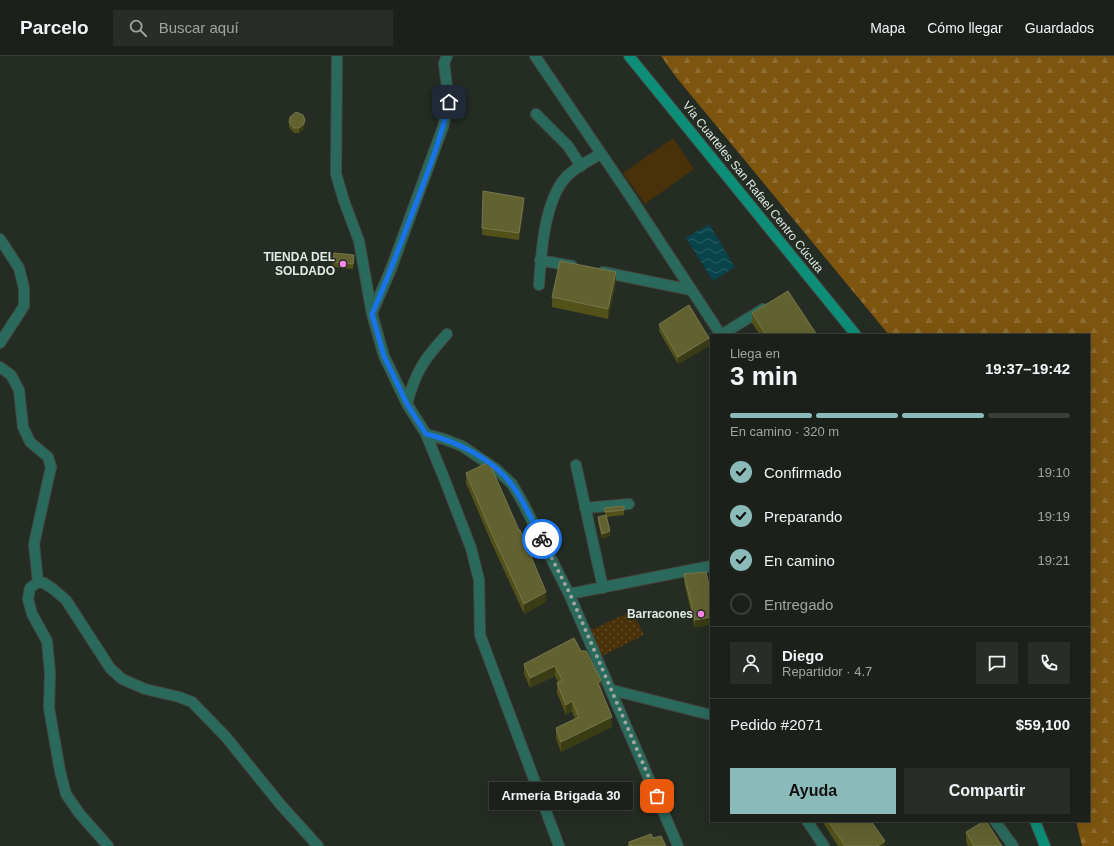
<!DOCTYPE html>
<html lang="es">
<head>
<meta charset="utf-8">
<style>
	body { margin:0; font-family:Arial,sans-serif; background:#282e27; color:#f1f3f6; height:100vh; display:flex; flex-direction:column; font-size:15px; white-space:nowrap }
	* { box-sizing:border-box; margin:0 }
	p { font-size:13px; color:#a0a3a2 }
	.icon { flex:none; width:22px; height:22px; fill:none; stroke:currentColor; stroke-width:2; stroke-linecap:round; stroke-linejoin:round }
	.map { position:relative; flex:1; overflow:hidden }
	.panel { position:absolute; left:710px; top:278px; width:380px; height:488px; display:flex; flex-direction:column; background:#1b211a; border-radius:0px; box-shadow:0 4px 16px #0002,0 0 0 1px #393e39 }
	.panel>* { flex:none }
	.pin { position:absolute; display:grid; place-items:center; width:34px; height:34px; color:#fff; margin:-17px; border-radius:8px; box-shadow:0 2px 6px #0006 }
	.courier { position:absolute; display:grid; place-items:center; width:40px; height:40px; margin:-20px; border:3px solid #1a73e8; border-radius:50%; background:#fff; color:#222; box-shadow:0 1px 5px #0007 }
	.bubble { position:absolute; height:28px; border-radius:0px; background:#1b211a; box-shadow:0 4px 16px #0002,0 0 0 1px #393e39; font-size:13px; font-weight:800; line-height:28px; text-align:center }
	.summary em { font-style:normal; font-weight:800 }
	.summary div { display:flex; flex-direction:column-reverse }
	.summary { display:flex; align-items:center; justify-content:space-between; height:68px; padding:0 20px }
	h1 { font-size:26px; font-weight:800; line-height:30px }
	.bar { display:grid; grid-template-columns:repeat(4,1fr); gap:6px 4px; align-content:center; height:48px; padding:0 20px }
	.bar i { height:5px; border-radius:3px; background:#393e39 }
	.bar .on { background:#8bbbb9 }
	.bar p { grid-column:span 4 }
	.line { display:flex; align-items:center; gap:10px; padding:0 20px; border-top:1px solid #393e39 }
	.line div { flex:1 }
	.round { display:grid; place-items:center; flex:none; width:42px; height:42px; border-radius:0px; background:#282e27 }
	ol { padding:0 20px; list-style:none }
	li { display:flex; align-items:center; gap:12px; height:44px }
	li p { margin-inline-start:auto }
	li .icon { padding:4px; border-radius:50%; background:#8bbbb9; color:#111; stroke-width:4 }
	li:last-child { color:#a0a3a2 }
	li i { width:22px; height:22px; border:2px solid #393e39; border-radius:50% }
	.primary-button { display:flex; gap:8px; margin-top:auto; padding:8px 20px }
	.primary-button a { flex:1; height:46px; border-radius:0px; background:#8bbbb9; color:#111; font-size:16px; font-weight:800; line-height:46px; text-align:center }
	.primary-button a+a { background:#282e27; color:#f1f3f6 }
	header { display:flex; align-items:center; gap:24px; box-sizing:border-box; height:56px; padding:0 20px; background:#1b211a; border-bottom:1px solid #393e39 }
	header strong { font-size:19px }
	nav { display:flex; gap:22px; margin-inline-start:auto; font-size:14px }
	.search { width:280px; height:36px; background:#282e27; display:flex; align-items:center; gap:10px; box-sizing:border-box; padding:0 14px; border-radius:0px; color:#a0a3a2; font-size:15px }
	.map>svg:first-child { display:block }
	.grass { fill:url(#grass-dots) }
	.forest { fill:url(#forest-firs) }
	.pitch { fill:#49310a }
	.water { fill:url(#water-waves) }
	.lines { fill:none; stroke-linecap:round; stroke-linejoin:round }
	.street-casing { stroke:#434a42; stroke-width:12 }
	.secondary-casing { stroke:#434a42; stroke-width:12 }
	.street { stroke:#2a6a5c; stroke-width:10 }
	.secondary { stroke:#0d8e78; stroke-width:10 }
	.wall { fill:#52511a }
	.shaded-wall { fill:#393c15 }
	.building { fill:#626230; stroke:#76774c }
	.done { stroke:#a0a7a0; stroke-width:4; stroke-dasharray:0 7.2 }
	.route { stroke:#1a73e8; stroke-width:5 }
	.poi-dot { fill:#fa87e8; stroke:#242c23; stroke-width:1.5 }
	.labels { text-anchor:middle; dominant-baseline:central; stroke-width:3; stroke-linejoin:round; paint-order:stroke }
	.street-label { font-size:12px; fill:#e3e9e3; stroke:#242c23 }
	.poi-label { font-size:12px; font-weight:bold; fill:#e3e9e3; stroke:#242c23; text-anchor:end }
</style>
</head>
<body>
<header>
<strong>Parcelo</strong>
<div class="search"><svg class="icon" aria-label="search" viewBox="0 0 24 24"><circle cx="10" cy="10" r="6"/><path d="M15 15l6 6"/></svg>Buscar aquí</div>
<nav><a>Mapa</a><a>Cómo llegar</a><a>Guardados</a></nav>
</header>
<div class="map">
<svg width="1114" height="790" viewBox="0 0 1114 790">
	<defs>
		<pattern id="grass-dots" width="8" height="8" patternUnits="userSpaceOnUse"><rect width="8" height="8" fill="#49310a"/><path d="M2 2h.1M6 6h.1" fill="none" stroke="#634f2e" stroke-width="1.8" stroke-linecap="round"/></pattern>
		<pattern id="forest-firs" width="22" height="20" patternUnits="userSpaceOnUse"><rect width="22" height="20" fill="#7d550f"/><path d="M5 1l3.5 6h-7zM16 11l3.5 6h-7z" fill="#8f6d32"/></pattern>
		<pattern id="water-waves" width="16" height="10" patternUnits="userSpaceOnUse"><rect width="16" height="10" fill="#09434c"/><path d="M0 5q4-4 8 0t8 0" fill="none" stroke="#2d5e66"/></pattern>
	</defs>
	<rect width="100%" height="100%" fill="#242c23"/>
	<path class="grass" d="M632,555L644,579L602,600L591,574Z"/>
	<path class="forest" d="M661,0H1114V790H1082L1076,765H1089V279H889L676,21Z"/>
	<path class="pitch" d="M673,82L694,113L645,148L623,117Z"/>
	<path class="water" d="M709,168L735,211L713,225L686,182Z"/>
	<g class="lines">
		<g class="street-casing">
			<path id="street" d="M337,0L336,118L344,145L359,185L372,258L384,300L407,348L426,378L444,422L471,492L479,524L480,579L559,790
				M535,0L630,140L721,279
				M536,58L568,90L581,110
				M0,183L19,212L24,232V250L0,287
				M540,204L572,210
				M603,216L691,234
				M539,229C541,198 544,144 567,120C576,111 589,105 600,98
				M372,257L391,213L443,71L449,46L444,7L447,0
				M721,279L763,253
				M0,311L11,319L19,334L23,371L30,386L48,401L51,411L34,488L38,526
				M407,348C415,316 425,302 447,278
				M426,378L444,383L462,390L496,413L512,428L523,447L569,538L678,790
				M576,409L603,532
				M585,452L629,448
				M38,526L44,527L53,533L66,544L110,612L122,623L145,633L179,641L192,646L226,681L280,748L318,790
				M38,526L30,532L28,543L32,558L47,585L50,617L49,652L60,715L66,738L79,757L108,790
				M569,538L711,510
				M612,634L711,659
				M807,765L824,790
				M995,765L1013,790"/>
		</g>
		<g class="secondary-casing">
			<path id="secondary" d="M629,0L856,279
				M1035,765L1045,790"/>
		</g>
		<use href="#street" class="street"/>
		<use href="#secondary" class="secondary"/>
	</g>
	<path class="wall" d="M289,66L305,69L303,74L299,77H294L289,71Z
		M524,149L519,184L482,179V172Z
		M354,205L353,213L333,211V206Z
		M616,226L608,263L552,251V241Z
		M752,257L817,279H760L752,267Z
		M659,268L709,290L678,308L659,275Z
		M466,417L546,546L524,558L492,488L466,427Z
		M624,450V459L607,461L610,480L602,483L598,466V461L605,459V452Z
		M706,516L695,572L684,526V518Z
		M574,582L601,633L612,671L561,696L556,682V672L575,663L572,655L566,659L557,637V627L558,626L555,620L530,632L524,618V608Z
		M822,765H871L885,790H838Z
		M966,776L1002,790H968L966,786Z"/>
	<path class="shaded-wall" d="M305,64V69L303,74L299,77V72Z
		M524,142V149L519,184V177Z
		M616,216V226L608,263V253Z
		M709,282V290L678,308V301Z
		M610,475V480L602,483V478Z
		M546,536V546L524,558V548Z
		M711,561V569L695,572V564Z
		M555,610V620L530,632V622Z
		M601,624V634L598,627Z
		M572,645V655L566,659V649Z
		M612,661V671L561,696V686Z
		M885,785V790H878Z"/>
	<path class="building" d="M296,56L303,59L305,64L303,69L299,72H294L289,66L290,61Z
		M483,135L524,142L519,177L482,172Z
		M334,197L354,199L353,208L333,206Z
		M560,205L616,216L608,253L552,241Z
		M788,235L817,279H766L752,257Z
		M689,249L709,282L678,301L659,268Z
		M489,406L519,474H520L546,536L524,548L492,478L466,417Z
		M624,450V454L605,456V452Z
		M606,459L610,475L602,478L598,461Z
		M706,516L711,539V561L695,564L684,518Z
		M574,582L581,595H586L601,624L598,627L612,661L561,686L556,672L579,661L572,645L566,649L557,627L562,624L555,610L530,622L524,608Z
		M828,765H871L885,785L878,790H845Z
		M984,765H986L1002,790H974L966,776Z
		M651,778L653,782L661,780L666,790H629V786Z"/>
	<g class="lines">
		<path class="done" d="M542,483L570,538L657,740"/>
		<path class="route" d="M449,46C442,79 430,110 418,142C403,181 389,220 372,258L384,300L407,348L426,378C456,385 493,403 512,429C524,445 532,465 542,483"/>
	</g>
	<g class="poi-dot">
		<circle cx="343" cy="208" r="4"/>
		<circle cx="701" cy="558" r="4"/>
	</g>
	<g class="labels">
		<g class="street-label">
			<text transform="translate(753 131) rotate(51)">Vía Cuarteles San Rafael Centro Cúcuta</text>
		</g>
		<g class="poi-label">
			<text x="335" y="201">TIENDA DEL<tspan x="335" dy="14">SOLDADO</tspan></text>
			<text x="693" y="558">Barracones</text>
		</g>
	</g>
</svg>
<div class="pin" style="left:657px;top:740px;background:#ea580c"><svg class="icon" aria-label="bag" viewBox="0 0 24 24"><path d="M5 8h14l-1 12H6zM9 8a3 3 0 0 1 6 0"/></svg></div>
<div class="pin" style="left:449px;top:46px;background:#1f2937"><svg class="icon" aria-label="home" viewBox="0 0 24 24"><path d="M3 11l9-7 9 7M6 9v11h12V9"/></svg></div>
<div class="courier" style="left:542px;top:483px"><svg class="icon" aria-label="bike" viewBox="0 0 24 24"><circle cx="6" cy="16" r="4"/><circle cx="18" cy="16" r="4"/><path d="M6 16l4-8h5l3 8M10 8l3 8H6M13 5h3"/></svg></div>
<div class="bubble" style="left:489px;top:726px;width:144px">Armería Brigada 30</div>
<section class="panel">
<div class="summary"><div><h1>3 min</h1><p>Llega en</p></div><em>19:37–19:42</em></div>
<div class="bar"><i class="on"></i><i class="on"></i><i class="on"></i><i></i><p>En camino · 320 m</p></div>
<ol>
<li><svg class="icon" aria-label="check" viewBox="0 0 24 24"><path d="M5 12l5 5 9-10"/></svg>Confirmado<p>19:10</p></li>
<li><svg class="icon" aria-label="check" viewBox="0 0 24 24"><path d="M5 12l5 5 9-10"/></svg>Preparando<p>19:19</p></li>
<li><svg class="icon" aria-label="check" viewBox="0 0 24 24"><path d="M5 12l5 5 9-10"/></svg>En camino<p>19:21</p></li>
<li><i></i>Entregado</li>
</ol>
<div class="line" style="height:72px"><a class="round"><svg class="icon" aria-label="person" viewBox="0 0 24 24"><circle cx="12" cy="8" r="4"/><path d="M4 21q1-7 8-7t8 7"/></svg></a><div><b>Diego</b><p>Repartidor · 4.7</p></div><a class="round"><svg class="icon" aria-label="chat" viewBox="0 0 24 24"><path d="M4 5h16v11H9l-5 4z"/></svg></a><a class="round"><svg class="icon" aria-label="phone" viewBox="0 0 24 24"><path d="M5 4h4l2 5-3 2q2 4 5 5l2-3 5 2v4C11 20 4 13 5 4z"/></svg></a></div>
<div class="line" style="height:52px"><div>Pedido #2071</div><b>$59,100</b></div>
<div class="primary-button"><a>Ayuda</a><a>Compartir</a></div>
</section>
</div>
</body>
</html>
